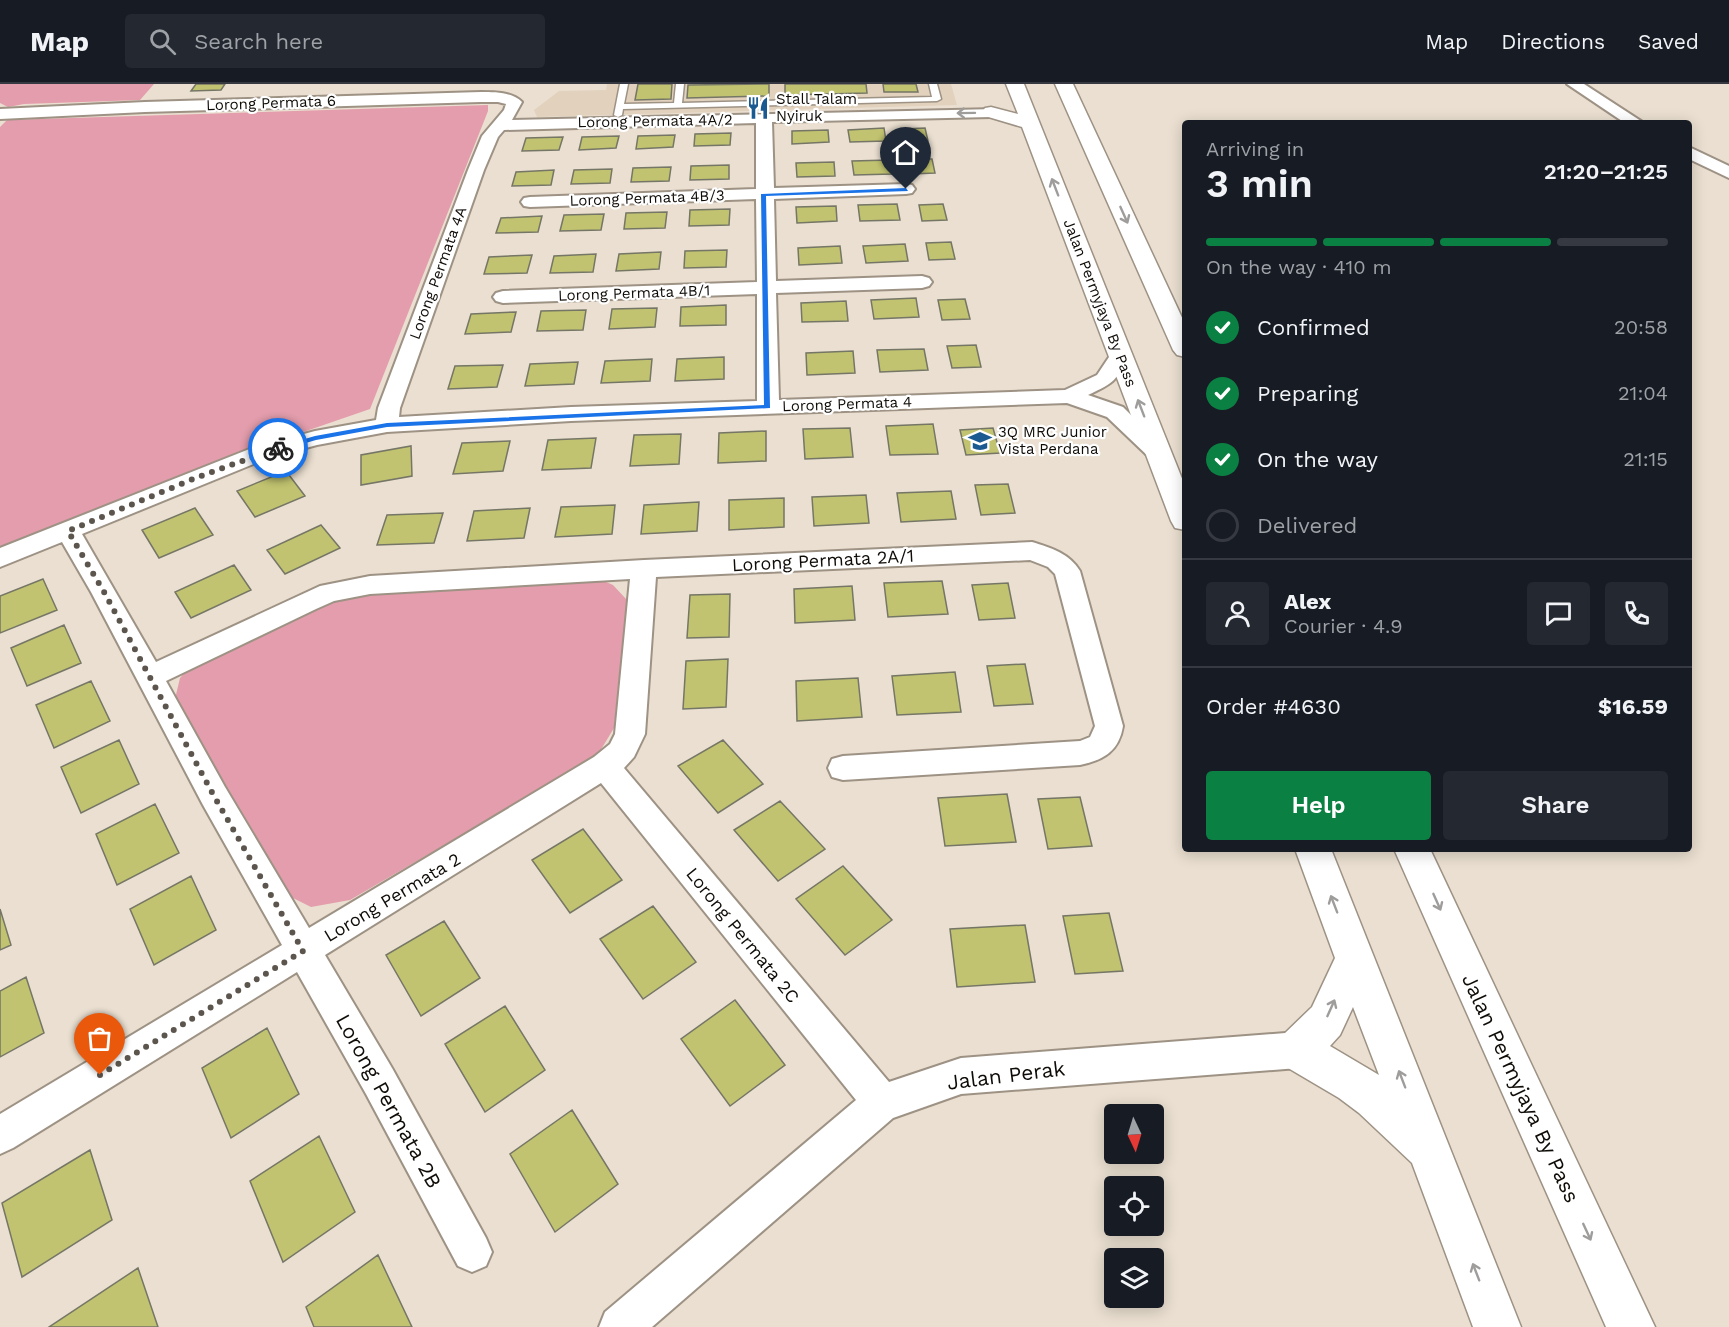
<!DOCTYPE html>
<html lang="en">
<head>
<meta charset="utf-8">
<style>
	body { margin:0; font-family:"Work Sans",sans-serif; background:#242831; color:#f1f3f6; height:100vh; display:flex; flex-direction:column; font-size:22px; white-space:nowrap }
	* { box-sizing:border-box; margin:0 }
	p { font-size:20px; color:#9ea1a6 }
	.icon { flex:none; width:33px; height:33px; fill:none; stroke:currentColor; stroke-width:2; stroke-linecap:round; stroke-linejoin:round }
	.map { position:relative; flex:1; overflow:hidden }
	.sheet { position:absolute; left:1182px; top:36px; width:510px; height:732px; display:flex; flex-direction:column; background:#171b24; border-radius:6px; box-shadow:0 3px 15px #0003 }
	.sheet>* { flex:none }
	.needle { width:39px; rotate:176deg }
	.controls { position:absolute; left:1104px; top:1020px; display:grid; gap:12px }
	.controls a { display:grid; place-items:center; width:60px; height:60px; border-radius:6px; background:#171b24; box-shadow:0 3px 15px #0003; font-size:30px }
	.pin { position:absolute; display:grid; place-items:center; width:51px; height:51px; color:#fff; margin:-62px -26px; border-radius:50% 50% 50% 0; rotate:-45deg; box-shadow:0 0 6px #0007 }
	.pin .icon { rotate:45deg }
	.courier { position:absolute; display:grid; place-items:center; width:60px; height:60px; margin:-30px; border:4px solid #1a73e8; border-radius:50%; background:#fff; color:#222; box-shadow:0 2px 8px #0007 }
	.summary em { font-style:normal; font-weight:600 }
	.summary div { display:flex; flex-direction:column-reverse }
	.summary { display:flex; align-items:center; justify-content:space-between; height:102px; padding:0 24px }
	h1 { font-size:39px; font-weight:600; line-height:45px }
	.bar { display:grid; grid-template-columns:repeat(4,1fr); gap:9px 6px; align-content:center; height:72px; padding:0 24px }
	.bar i { height:8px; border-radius:4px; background:#363941 }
	.bar .selected { background:#0b8043 }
	.bar p { grid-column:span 4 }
	.line { display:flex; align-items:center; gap:15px; padding:0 24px; border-top:2px solid #363941 }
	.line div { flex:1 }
	.round { display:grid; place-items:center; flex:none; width:63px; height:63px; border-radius:6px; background:#242831 }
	ol { padding:0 24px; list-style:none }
	li { display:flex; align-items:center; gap:18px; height:66px }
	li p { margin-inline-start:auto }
	li .icon { padding:6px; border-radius:50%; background:#0b8043; color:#fff; stroke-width:4 }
	li:last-child { color:#9ea1a6 }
	li i { width:33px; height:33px; border:3px solid #363941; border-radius:50% }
	.primary-button { display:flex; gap:12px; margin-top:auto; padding:12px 24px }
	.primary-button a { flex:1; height:69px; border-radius:6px; background:#0b8043; color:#fff; font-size:24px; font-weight:600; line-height:69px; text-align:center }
	.primary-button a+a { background:#242831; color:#f1f3f6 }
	header { display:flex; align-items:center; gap:36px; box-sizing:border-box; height:84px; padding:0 30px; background:#171b24; border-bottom:2px solid #363941 }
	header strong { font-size:28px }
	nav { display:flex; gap:33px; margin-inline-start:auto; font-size:21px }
	.search { width:420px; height:54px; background:#242831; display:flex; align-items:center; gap:15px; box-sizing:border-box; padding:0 21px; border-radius:6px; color:#9ea1a6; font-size:22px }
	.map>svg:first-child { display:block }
	.built { fill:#e2d2bd }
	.green { fill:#e39dac }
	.building { fill:#c1c370; stroke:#757666; stroke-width:1.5 }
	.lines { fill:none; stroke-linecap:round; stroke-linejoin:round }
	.lane-casing { stroke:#9d9284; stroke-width:3 }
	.street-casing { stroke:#9d9284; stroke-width:4 }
	.secondary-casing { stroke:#9d9284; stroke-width:3 }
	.lane { fill:#fff; fill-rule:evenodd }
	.street { fill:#fff; fill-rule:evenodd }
	.secondary { fill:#fff; fill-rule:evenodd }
	.oneway { stroke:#9f9d9c }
	.route { fill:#1a73e8 }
	.done { stroke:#5c554d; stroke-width:6; stroke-dasharray:0 10.8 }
	.labels { text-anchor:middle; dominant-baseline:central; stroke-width:4.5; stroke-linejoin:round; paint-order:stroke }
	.far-poi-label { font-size:15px; fill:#0f0b07; stroke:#fff; text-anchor:start }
	.far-street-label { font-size:15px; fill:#0f0b07; stroke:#fff }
	.street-label { font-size:18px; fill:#0f0b07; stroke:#fff }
	.near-street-label { font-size:21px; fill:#0f0b07; stroke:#fff }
</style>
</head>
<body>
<header>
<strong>Map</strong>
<div class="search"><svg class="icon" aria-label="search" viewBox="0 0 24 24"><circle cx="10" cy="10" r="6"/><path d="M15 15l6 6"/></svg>Search here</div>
<nav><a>Map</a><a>Directions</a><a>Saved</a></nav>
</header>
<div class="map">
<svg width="1729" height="1243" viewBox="0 0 1729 1243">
	<rect width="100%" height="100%" fill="#eadfd0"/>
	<path class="built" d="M607,0H951L957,21L537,33L534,26L559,7L606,6Z"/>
	<path class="green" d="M0,0H154L140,16L24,20L8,23L0,19Z
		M488,21V27L370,325L242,369L0,466V43L7,36Z
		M592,492L613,501L627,516L614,644L597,672L350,816L311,823L285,810L175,615L180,594L197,575L323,518L390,504Z"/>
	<path class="building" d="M196,0H225L221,6L191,7Z
		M638,0H672L671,15L635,16Z
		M769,0V12L687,14L688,1Z
		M785,0H866L867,9L785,11Z
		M883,0H916L918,8H884Z
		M884,44L886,57L850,58L848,46Z
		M925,44L928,57L905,58L903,45Z
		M828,46L829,58L792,60V47Z
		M731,49L730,61L694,62L695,50Z
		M675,51L673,63L636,65L638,52Z
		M619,52L616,64L579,66L582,53Z
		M563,53L559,66L522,67L526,54Z
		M909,75H932L935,89L911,90Z
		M890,76L892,90L854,91L852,77Z
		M834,78L835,92L797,93L796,79Z
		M729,81V95L690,96L691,82Z
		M671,83L669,97L631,98L633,84Z
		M612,85L610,99L571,100L574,86Z
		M554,86L551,101L512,102L516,88Z
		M897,120L900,136L860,137L858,121Z
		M943,120L947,136L922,137L919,121Z
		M836,122L837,137L797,139L796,123Z
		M730,125L729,141L689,142L690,126Z
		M667,128L665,144L624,145L626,129Z
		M604,130L601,146L560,147L564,131Z
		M542,132L538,148L496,149L501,134Z
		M951,158L955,175L929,176L926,159Z
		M905,160L908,177L866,179L863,162Z
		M840,162L842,179L799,181L798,164Z
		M727,166L726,183L684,184L685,167Z
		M661,168L659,185L616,187L619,170Z
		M596,170L593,188L550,189L554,172Z
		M532,171L527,189L484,190L489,173Z
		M916,214L919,233L874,235L871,216Z
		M965,215L970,235L942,236L938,216Z
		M846,217L848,237L802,238L801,219Z
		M726,221V241L680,242L681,223Z
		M657,224L655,243L609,245L612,225Z
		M586,226L583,246L537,247L541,227Z
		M516,228L511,248L465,250L471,230Z
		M976,261L981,283L952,284L947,262Z
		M924,265L928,286L880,288L877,266Z
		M853,267L855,289L807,291L806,269Z
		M724,273V295L675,297L677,275Z
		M652,275L650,297L601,299L605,277Z
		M578,278L574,300L525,302L530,280Z
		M503,281L497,303L448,305L455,282Z
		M933,340L938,370L890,371L886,342Z
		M850,344L853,373L805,375L803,345Z
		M993,344L1000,369L966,371L960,346Z
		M766,347V377L718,379L719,349Z
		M681,350L679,380L630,382L634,351Z
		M596,354L591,384L542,386L548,356Z
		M510,357L503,387L453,390L462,359Z
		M411,362L412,392L361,401V371Z
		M286,387L305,412L255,433L237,407Z
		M1008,400L1015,429L981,431L975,401Z
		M951,407L956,435L901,438L897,409Z
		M866,411L869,439L814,442L812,413Z
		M784,414V443L729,446V416Z
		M699,418L697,447L641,450L644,421Z
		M615,421L612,450L555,453L561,423Z
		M195,424L213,451L159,474L142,446Z
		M530,424L524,454L467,457L474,427Z
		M443,429L434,459L377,461L387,431Z
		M321,441L340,464L285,490L267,466Z
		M234,481L251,506L191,534L175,508Z
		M43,495L57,526L0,549V512Z
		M942,497L948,530L888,533L884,499Z
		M1008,499L1015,534L979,536L972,501Z
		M852,502L855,536L795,539L794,505Z
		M730,510L729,553L687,554L690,511Z
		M64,541L81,579L27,602L11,564Z
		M728,575L726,623L683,625L686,577Z
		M1025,580L1033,620L994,622L987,582Z
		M955,588L961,628L897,631L892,592Z
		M858,594L862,633L797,637L796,597Z
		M91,597L110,637L54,664L36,621Z
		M119,656L139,700L81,729L61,683Z
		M723,656L763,700L718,729L678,682Z
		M1007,710L1016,758L945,762L938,714Z
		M1080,713L1092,762L1048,765L1038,715Z
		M780,717L825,765L778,797L734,746Z
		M155,720L179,769L117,801L96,750Z
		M583,745L622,796L570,829L532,776Z
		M843,782L892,836L845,871L796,815Z
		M191,792L216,846L154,881L130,825Z
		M653,822L696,878L643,915L600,855Z
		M0,825L11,861L0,866Z
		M1109,829L1123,887L1075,890L1063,832Z
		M444,837L480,894L421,932L386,871Z
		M1025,841L1035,898L957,903L950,845Z
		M26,893L44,949L0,973V907Z
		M735,916L785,981L730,1022L681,955Z
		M505,922L545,986L485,1028L445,960Z
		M267,944L299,1010L231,1054L202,984Z
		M572,1026L618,1100L555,1148L510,1070Z
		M319,1052L355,1128L283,1178L250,1097Z
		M90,1066L112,1136L22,1193L2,1119Z
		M378,1171L412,1243H314L306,1223Z
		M138,1184L158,1243H49Z"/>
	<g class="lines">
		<g class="lane-casing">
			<path id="lane" d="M620,0H628L624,20L674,19L676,0H684L682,19L932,13L929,0H937L941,15L937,17L623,25L622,31L618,33L614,31Z"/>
		</g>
		<g class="street-casing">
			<path id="street" d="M1567,0H1584L1644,39H1625Z
				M481,8C495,8 512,8 522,18L512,36L996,25L999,28L996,31L991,33L772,38L774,104L906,100L912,101L915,105L912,109L906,110L774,115L776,197L922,192L929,194L932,198L929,202L922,204L776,209L779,316L1065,306L1097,291L1113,267L1120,265L1127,267L1130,271C1115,297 1116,298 1088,311L1123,323L1169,369L1166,374L1158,376L1150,374L1107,333L1067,319L571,337L387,348L317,361L268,374L82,450L156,578L320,502L370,492L644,476L1032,458C1051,464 1069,469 1080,487L1123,642C1119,667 1104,676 1080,681L843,696L832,693L828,684L832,675L843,672L1080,657L1090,653L1095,642L1055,490L1048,483L1030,476L656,493L645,650L634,673L624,684L889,998L961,974L1298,948L1311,953L1316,966L1311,979L1298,984L961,1010L893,1034L652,1243H599L605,1228L856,1016L601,699L325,871L392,984L486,1154L492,1168L486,1182L472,1188L458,1182L366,1010L297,888L13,1064L0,1070V1030L282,861L203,721L91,508L62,458L0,483V464L252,364L315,347L376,336L378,324L468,86L482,52L504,26L506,20L498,18H481L145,28L0,35V25L145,18ZM756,39V105L530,113L524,114L521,118L524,122L530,123L756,115L757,198L503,207L496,209L493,213L496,217L503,219L757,210V317L571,323L399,333L400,324L484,86L498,53L504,46ZM630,495L615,650L610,660L594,673L309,844L225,703L166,597L316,525L334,517L370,510Z
				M1689,63L1729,82V94L1689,75Z"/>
		</g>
		<g class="secondary-casing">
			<path id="secondary" d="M1006,0H1024L1185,402V446L1175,444L1171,437L1022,43L985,32L982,28L985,24L991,23L1018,30Z
				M1055,0H1073L1185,240V273L1177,271L1173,266Z
				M1295,765H1331L1521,1243H1473L1412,1079L1359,1029L1339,1014L1283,981L1277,966L1283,951L1312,923L1335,874ZM1353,923L1379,991L1330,962L1340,951Z
				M1394,765H1430L1655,1243H1606Z"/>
		</g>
		<use href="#lane" class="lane"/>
		<use href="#street" class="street"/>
		<use href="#secondary" class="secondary"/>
	</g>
	<defs><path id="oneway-shaft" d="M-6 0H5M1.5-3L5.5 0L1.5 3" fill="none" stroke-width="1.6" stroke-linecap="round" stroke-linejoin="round" transform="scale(1.5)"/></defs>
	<g class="oneway">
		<use href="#oneway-shaft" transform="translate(966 29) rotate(179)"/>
		<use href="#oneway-shaft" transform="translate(1055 103) rotate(-111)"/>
		<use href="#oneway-shaft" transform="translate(1124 131) rotate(66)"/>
		<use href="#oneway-shaft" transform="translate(1141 324) rotate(-111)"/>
		<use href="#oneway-shaft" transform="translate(1437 818) rotate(66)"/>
		<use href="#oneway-shaft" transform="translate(1334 820) rotate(-111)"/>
		<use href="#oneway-shaft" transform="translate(1331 924) rotate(-66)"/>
		<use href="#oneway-shaft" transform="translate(1402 995) rotate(-111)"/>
		<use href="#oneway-shaft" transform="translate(1587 1148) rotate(65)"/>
		<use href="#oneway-shaft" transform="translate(1476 1188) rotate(-111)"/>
	</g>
	<path class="route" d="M906,104L908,107L766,112L770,324L387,343L316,356L278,367L274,364L315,352L387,339L764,321L761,110Z"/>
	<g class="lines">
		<path class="done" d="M100,991L303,867L214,712L104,508L68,447L198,393L278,364"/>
	</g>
	<defs>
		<g id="restaurant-bare" transform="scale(1.8)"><path d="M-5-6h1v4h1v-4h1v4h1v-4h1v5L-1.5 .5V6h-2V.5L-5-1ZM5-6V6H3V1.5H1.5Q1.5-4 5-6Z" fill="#1b5a90" stroke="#fff" stroke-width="2.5" paint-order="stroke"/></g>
		<g id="school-bare" transform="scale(1.8)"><path d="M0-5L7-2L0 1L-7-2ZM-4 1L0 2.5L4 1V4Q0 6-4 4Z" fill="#1b5a90" stroke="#fff" stroke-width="2.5" paint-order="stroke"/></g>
	</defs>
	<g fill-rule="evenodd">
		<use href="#restaurant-bare" x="758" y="24"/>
		<use href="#school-bare" x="980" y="357"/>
	</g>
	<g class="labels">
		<g class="far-poi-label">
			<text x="776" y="15">Stall Talam<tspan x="776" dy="17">Nyiruk</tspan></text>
			<text x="998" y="348">3Q MRC Junior<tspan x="998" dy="17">Vista Perdana</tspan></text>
		</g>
		<g class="far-street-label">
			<text transform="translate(271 19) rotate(-2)">Lorong Permata 6</text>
			<text transform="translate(655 37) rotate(-1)">Lorong Permata 4A/2</text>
			<text transform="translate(647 114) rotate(-2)">Lorong Permata 4B/3</text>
			<text transform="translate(438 189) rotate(-70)">Lorong Permata 4A</text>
			<text transform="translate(634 209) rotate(-2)">Lorong Permata 4B/1</text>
			<text transform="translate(1100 219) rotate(69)">Jalan Permyjaya By Pass</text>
			<text transform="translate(847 320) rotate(-2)">Lorong Permata 4</text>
		</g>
		<g class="street-label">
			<text transform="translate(823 476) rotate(-3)">Lorong Permata 2A/1</text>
			<text transform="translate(392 813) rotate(-31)">Lorong Permata 2</text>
			<text transform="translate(743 851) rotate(51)">Lorong Permata 2C</text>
		</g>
		<g class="near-street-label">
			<text transform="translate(1006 991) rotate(-7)">Jalan Perak</text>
			<text transform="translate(1521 1004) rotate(65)">Jalan Permyjaya By Pass</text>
			<text transform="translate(389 1017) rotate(61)">Lorong Permata 2B</text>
		</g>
	</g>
</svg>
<div class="controls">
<a><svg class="needle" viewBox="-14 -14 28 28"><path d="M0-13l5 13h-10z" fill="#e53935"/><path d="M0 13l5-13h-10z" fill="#9ea1a6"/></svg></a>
<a><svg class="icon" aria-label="locate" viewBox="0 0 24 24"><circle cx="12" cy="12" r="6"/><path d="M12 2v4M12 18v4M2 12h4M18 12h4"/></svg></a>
<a><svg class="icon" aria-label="layers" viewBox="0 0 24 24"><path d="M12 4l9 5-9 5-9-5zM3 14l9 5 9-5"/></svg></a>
</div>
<div class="pin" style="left:100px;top:991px;background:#ea580c"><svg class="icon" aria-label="bag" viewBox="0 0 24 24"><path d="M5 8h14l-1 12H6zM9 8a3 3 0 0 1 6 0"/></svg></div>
<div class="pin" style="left:906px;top:105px;background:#1f2937"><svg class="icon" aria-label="home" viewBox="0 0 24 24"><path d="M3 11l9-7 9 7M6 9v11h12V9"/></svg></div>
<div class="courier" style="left:278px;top:364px"><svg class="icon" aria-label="bike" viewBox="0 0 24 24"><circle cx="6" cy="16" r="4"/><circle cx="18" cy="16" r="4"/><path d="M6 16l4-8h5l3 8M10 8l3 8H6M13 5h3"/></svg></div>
<section class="sheet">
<div class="summary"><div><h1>3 min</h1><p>Arriving in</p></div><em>21:20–21:25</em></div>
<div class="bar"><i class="selected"></i><i class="selected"></i><i class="selected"></i><i></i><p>On the way · 410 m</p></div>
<ol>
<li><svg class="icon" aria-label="check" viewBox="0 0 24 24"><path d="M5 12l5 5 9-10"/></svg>Confirmed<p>20:58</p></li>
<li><svg class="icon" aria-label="check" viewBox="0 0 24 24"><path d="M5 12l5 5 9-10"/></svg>Preparing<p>21:04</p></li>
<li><svg class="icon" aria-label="check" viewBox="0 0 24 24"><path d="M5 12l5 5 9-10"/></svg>On the way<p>21:15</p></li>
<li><i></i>Delivered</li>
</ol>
<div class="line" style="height:108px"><a class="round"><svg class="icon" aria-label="person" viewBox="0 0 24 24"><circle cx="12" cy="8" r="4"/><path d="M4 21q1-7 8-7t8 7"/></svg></a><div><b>Alex</b><p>Courier · 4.9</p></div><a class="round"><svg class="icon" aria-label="chat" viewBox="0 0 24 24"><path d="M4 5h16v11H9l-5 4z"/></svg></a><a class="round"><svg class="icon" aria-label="phone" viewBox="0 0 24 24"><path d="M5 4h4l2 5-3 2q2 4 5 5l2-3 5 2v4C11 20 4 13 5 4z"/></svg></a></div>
<div class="line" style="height:78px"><div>Order #4630</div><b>$16.59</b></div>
<div class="primary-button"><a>Help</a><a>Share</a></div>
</section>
</div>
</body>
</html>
